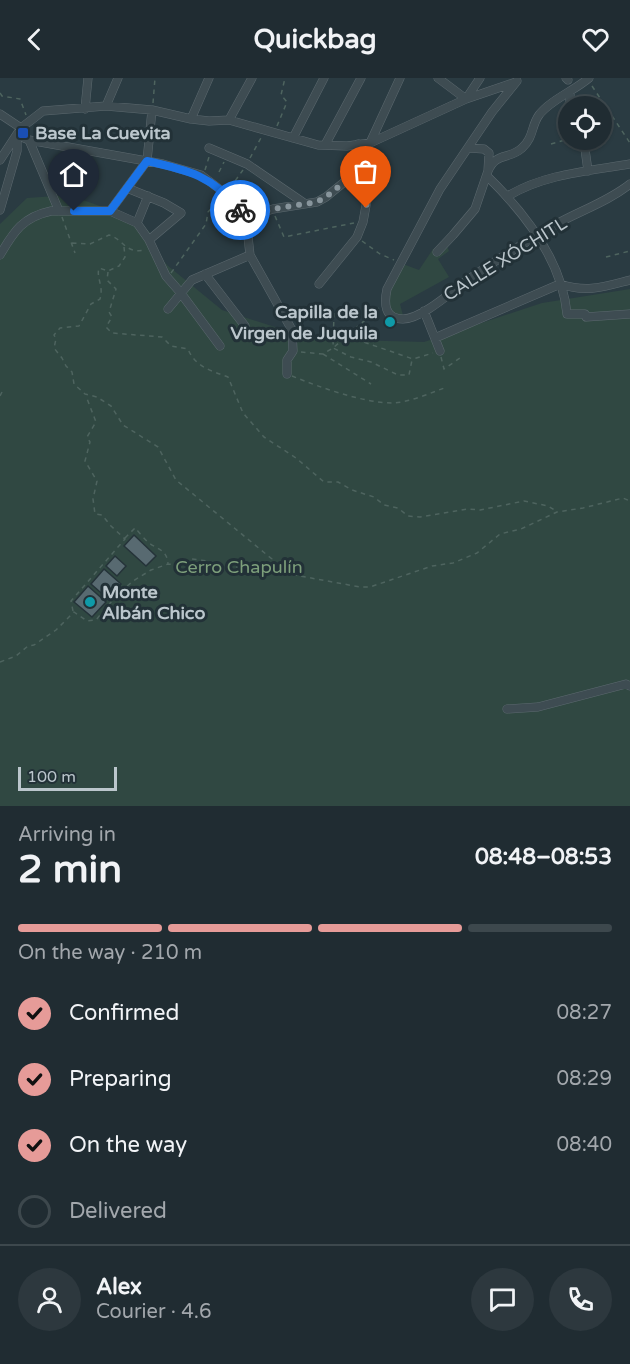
<!DOCTYPE html>
<html lang="en">
<head>
<meta charset="utf-8">
<style>
	body { margin:0; font-family:"Varela Round",sans-serif; background:#2d383e; color:#f1f3f6; height:100vh; display:flex; flex-direction:column; font-size:22px; white-space:nowrap }
	* { box-sizing:border-box; margin:0 }
	p { font-size:20px; color:#a2a7ac }
	.icon { flex:none; width:33px; height:33px; fill:none; stroke:currentColor; stroke-width:2; stroke-linecap:round; stroke-linejoin:round }
	.map { position:relative; height:728px; overflow:hidden }
	.panel { display:flex; flex-direction:column; background:#202c32; flex:1 }
	.panel>* { flex:none }
	.fabs { position:absolute; left:558px; top:18px; display:grid; gap:12px }
	.fabs a { display:grid; place-items:center; width:54px; height:54px; border-radius:50%; background:#202c32; box-shadow:0 2px 4px #0004,0 0 0 2px #3d484d; font-size:30px }
	.scale { position:absolute; left:18px; bottom:15px; width:99px; box-sizing:border-box; padding-left:6px; border:3px solid #bbc6cc; border-top:0; font-size:16px; line-height:21px; white-space:nowrap; color:#bbc6cc; -webkit-text-stroke:4px #223137; paint-order:stroke }
	.pin { position:absolute; display:grid; place-items:center; width:51px; height:51px; color:#fff; margin:-62px -26px; border-radius:50% 50% 50% 0; rotate:-45deg; box-shadow:0 0 6px #0007 }
	.pin .icon { rotate:45deg }
	.courier { position:absolute; display:grid; place-items:center; width:60px; height:60px; margin:-30px; border:4px solid #1a73e8; border-radius:50%; background:#fff; color:#222; box-shadow:0 2px 8px #0007 }
	.summary em { font-style:normal; font-weight:800 }
	.summary div { display:flex; flex-direction:column-reverse }
	.summary { display:flex; align-items:center; justify-content:space-between; height:102px; padding:0 18px }
	h1 { font-size:39px; font-weight:800; line-height:45px }
	.bar { display:grid; grid-template-columns:repeat(4,1fr); gap:9px 6px; align-content:center; height:72px; padding:0 18px }
	.bar i { height:8px; border-radius:4px; background:#3d484d }
	.bar .selected { background:#e69b98 }
	.bar p { grid-column:span 4 }
	.line { display:flex; align-items:center; gap:15px; padding:0 18px; border-top:2px solid #3d484d }
	.line div { flex:1 }
	.round { display:grid; place-items:center; flex:none; width:63px; height:63px; border-radius:32px; background:#2d383e }
	ol { padding:0 18px; list-style:none }
	li { display:flex; align-items:center; gap:18px; height:66px }
	li p { margin-inline-start:auto }
	li .icon { padding:6px; border-radius:50%; background:#e69b98; color:#111; stroke-width:4 }
	li:last-child { color:#a2a7ac }
	li i { width:33px; height:33px; border:3px solid #3d484d; border-radius:50% }
	header { display:flex; justify-content:space-between; align-items:center; height:78px; padding:0 18px; background:#202c32; font-size:27px; font-weight:800 }
	.map>svg:first-child { display:block }
	.green { fill:#304842 }
	.building { fill:#586a71; stroke:#253339; stroke-width:1.5 }
	.lines { fill:none; stroke-linecap:round; stroke-linejoin:round }
	.street-casing { stroke:#5c696f; stroke-width:9 }
	.path { stroke:#4e645f; stroke-width:1.5; stroke-dasharray:4.5 4.5; stroke-linecap:butt }
	.street { stroke:#3e4c52; stroke-width:8 }
	.done { stroke:#88959c; stroke-width:6; stroke-dasharray:0 10.8 }
	.route { stroke:#1a73e8; stroke-width:8 }
	.transit-dot { fill:#1a4fb4; stroke:#223137; stroke-width:2 }
	.culture-dot { fill:#0f9aa8; stroke:#223137; stroke-width:2 }
	.labels { text-anchor:middle; dominant-baseline:central; stroke-width:6; stroke-linejoin:round; paint-order:stroke }
	.poi-label { font-size:18px; font-weight:bold; fill:#bbc6cc; stroke:#223137; text-anchor:start }
	.street-label { font-size:18px; fill:#bbc6cc; stroke:#223137 }
	.park-label { font-size:18px; fill:#7d9f7b; stroke:#223137 }
</style>
</head>
<body>
<header><svg class="icon" aria-label="back" viewBox="0 0 24 24"><path d="M15 5l-7 7 7 7"/></svg>Quickbag<svg class="icon" aria-label="heart" viewBox="0 0 24 24"><path d="M12 20l-8-8c-3-5 5-10 8-4 3-6 11-1 8 4z"/></svg></header>
<div class="map">
<svg width="630" height="728" viewBox="0 0 630 728">
	<rect width="100%" height="100%" fill="#2a3b42"/>
	<path class="green" d="M69,117L125,137L144,148L152,157L158,176L167,187L222,232L312,261L424,264L542,225L630,211V728H0V146L27,120Z
		M447,168L449,173L438,181L449,199L400,226L404,241L387,234V211L400,185L419,192L433,171Z"/>
	<path class="building" d="M134,457L156,478L146,488L124,468Z
		M115,478L126,488L117,498L106,488Z
		M104,491L121,506L108,521L91,506Z
		M88,508L106,524L92,539L74,524Z"/>
	<g class="lines">
		<g class="street-casing">
			<path id="street" d="M438,0L466,21
				M566,0L568,2
				M517,3L492,34L440,111L387,211C384,225 384,241 403,241C421,241 450,215 465,204C495,182 529,162 562,143C585,131 610,122 630,106
				M570,14V28
				M466,21L480,0
				M106,28L118,0
				M85,31L88,0
				M0,36L21,50
				M191,41L209,0
				M229,42L252,0
				M17,57L29,62L163,86L201,97L226,116L246,140L250,177L292,252L293,273L287,282V296
				M293,60L324,0
				M29,62L59,133
				M580,62L585,71L588,93
				M370,65L400,0
				M325,67L361,0
				M209,70L247,86L304,125
				M0,82L21,50L43,33L106,28L152,32L191,41L209,43L229,42L318,67L347,68L370,65L466,21L516,4
				M488,93C496,74 509,82 522,70C534,59 531,48 539,37C549,23 575,12 589,0
				M487,98C524,134 562,182 567,236H585L586,239L630,236
				M127,110L164,125L181,135L149,162
				M508,118C544,96 589,93 630,86
				M0,132L17,73V57
				M110,133L147,83L152,32
				M246,140L273,131L317,124L326,119L370,83
				M137,145L148,118
				M437,174L453,157L475,131L488,93L489,75L484,71L469,70
				M0,177C14,153 23,139 51,133H110L137,145L149,162L166,198L180,214L220,268
				M205,196L245,248
				M319,206L357,159L363,144L371,100L370,83L358,66
				M168,231L192,202L250,177
				M424,233L440,273
				M435,260L560,206C587,215 603,209 630,202
				M507,631L538,629L626,606L630,608"/>
		</g>
		<path class="path" d="M592,8L630,65
			M0,15L2,18L20,21L26,37
			M153,25L155,0
			M277,48L287,24L281,17L285,0
			M551,66L568,61
			M250,80L262,58
			M205,92L209,79
			M219,94L224,84
			M230,110L243,92
			M275,138L284,159L354,145
			M62,139L75,175
			M362,163L380,176L394,182
			M72,165L90,166L109,157C125,162 124,176 146,172
			M124,169L125,179L119,188L108,193L99,190C96,200 104,208 100,221L91,226L79,248L60,250L54,257L56,261L54,270L62,280L66,288L72,294L74,306L85,316L97,319L111,328L123,347L158,369L176,402L272,481L273,493L360,509H370L432,488L453,485L477,475L500,456L521,451L557,434L583,430L623,420L630,423
			M606,179L630,173
			M108,194L107,202L116,211L109,234L112,239L106,249L112,255L162,259L171,268L188,271C195,289 212,293 228,299L243,335L264,359L296,380L324,404H338L352,412L374,419L384,427L398,430L408,438L420,439L468,431L480,432L524,423L548,428L556,433
			M171,195L206,146L208,134L221,120
			M334,235L333,270L351,279L371,284L398,297H409L412,282
			M339,263L349,259L413,281L433,275
			M301,274L323,276L333,270L379,230
			M323,276L371,306
			M441,279L444,291L463,278
			M292,298C319,309 363,325 393,325C411,324 430,315 447,309
			M0,318L4,310
			M125,460L135,450C139,454 144,461 149,465C159,472 167,472 168,486
			M73,533L71,523L125,461L111,448L102,437L95,436L93,421L97,403L85,383L90,364L87,359L96,344L86,318
			M0,584L16,578L28,568L34,567L56,552L74,534L87,543L96,542L117,517L133,503L151,492L168,486L176,487L192,481L208,483L223,488L258,491L265,494L272,493"/>
		<use href="#street" class="street"/>
	</g>
	<g class="lines">
		<path class="done" d="M240,132L246,140L273,131L317,124L326,119L370,83L371,100L366,130"/>
		<path class="route" d="M74,133H110L147,83C188,92 213,98 240,132"/>
	</g>
	<rect class="transit-dot" x="17" y="49" width="12" height="12" rx="3"/>
	<g class="culture-dot">
		<circle cx="390" cy="244" r="6"/>
		<circle cx="90" cy="524" r="6"/>
	</g>
	<g class="labels">
		<g class="poi-label">
			<text x="35" y="55">Base La Cuevita</text>
			<text x="378" y="234" text-anchor="end">Capilla de la<tspan x="378" dy="21">Virgen de Juquila</tspan></text>
			<text x="102" y="514">Monte<tspan x="102" dy="21">Albán Chico</tspan></text>
		</g>
		<g class="street-label">
			<text transform="translate(505 181) rotate(-32)">CALLE XÓCHITL</text>
		</g>
		<g class="park-label">
			<text x="239" y="489">Cerro Chapulín</text>
		</g>
	</g>
</svg>
<div class="fabs">
<a><svg class="icon" aria-label="locate" viewBox="0 0 24 24"><circle cx="12" cy="12" r="6"/><path d="M12 2v4M12 18v4M2 12h4M18 12h4"/></svg></a>
</div>
<div class="scale">100 m</div>
<div class="pin" style="left:366px;top:130px;background:#ea580c"><svg class="icon" aria-label="bag" viewBox="0 0 24 24"><path d="M5 8h14l-1 12H6zM9 8a3 3 0 0 1 6 0"/></svg></div>
<div class="pin" style="left:74px;top:133px;background:#1f2937"><svg class="icon" aria-label="home" viewBox="0 0 24 24"><path d="M3 11l9-7 9 7M6 9v11h12V9"/></svg></div>
<div class="courier" style="left:240px;top:132px"><svg class="icon" aria-label="bike" viewBox="0 0 24 24"><circle cx="6" cy="16" r="4"/><circle cx="18" cy="16" r="4"/><path d="M6 16l4-8h5l3 8M10 8l3 8H6M13 5h3"/></svg></div>
</div>
<section class="panel">
<div class="summary"><div><h1>2 min</h1><p>Arriving in</p></div><em>08:48–08:53</em></div>
<div class="bar"><i class="selected"></i><i class="selected"></i><i class="selected"></i><i></i><p>On the way · 210 m</p></div>
<ol>
<li><svg class="icon" aria-label="check" viewBox="0 0 24 24"><path d="M5 12l5 5 9-10"/></svg>Confirmed<p>08:27</p></li>
<li><svg class="icon" aria-label="check" viewBox="0 0 24 24"><path d="M5 12l5 5 9-10"/></svg>Preparing<p>08:29</p></li>
<li><svg class="icon" aria-label="check" viewBox="0 0 24 24"><path d="M5 12l5 5 9-10"/></svg>On the way<p>08:40</p></li>
<li><i></i>Delivered</li>
</ol>
<div class="line" style="height:108px"><a class="round"><svg class="icon" aria-label="person" viewBox="0 0 24 24"><circle cx="12" cy="8" r="4"/><path d="M4 21q1-7 8-7t8 7"/></svg></a><div><b>Alex</b><p>Courier · 4.6</p></div><a class="round"><svg class="icon" aria-label="chat" viewBox="0 0 24 24"><path d="M4 5h16v11H9l-5 4z"/></svg></a><a class="round"><svg class="icon" aria-label="phone" viewBox="0 0 24 24"><path d="M5 4h4l2 5-3 2q2 4 5 5l2-3 5 2v4C11 20 4 13 5 4z"/></svg></a></div>
</section>
</body>
</html>
